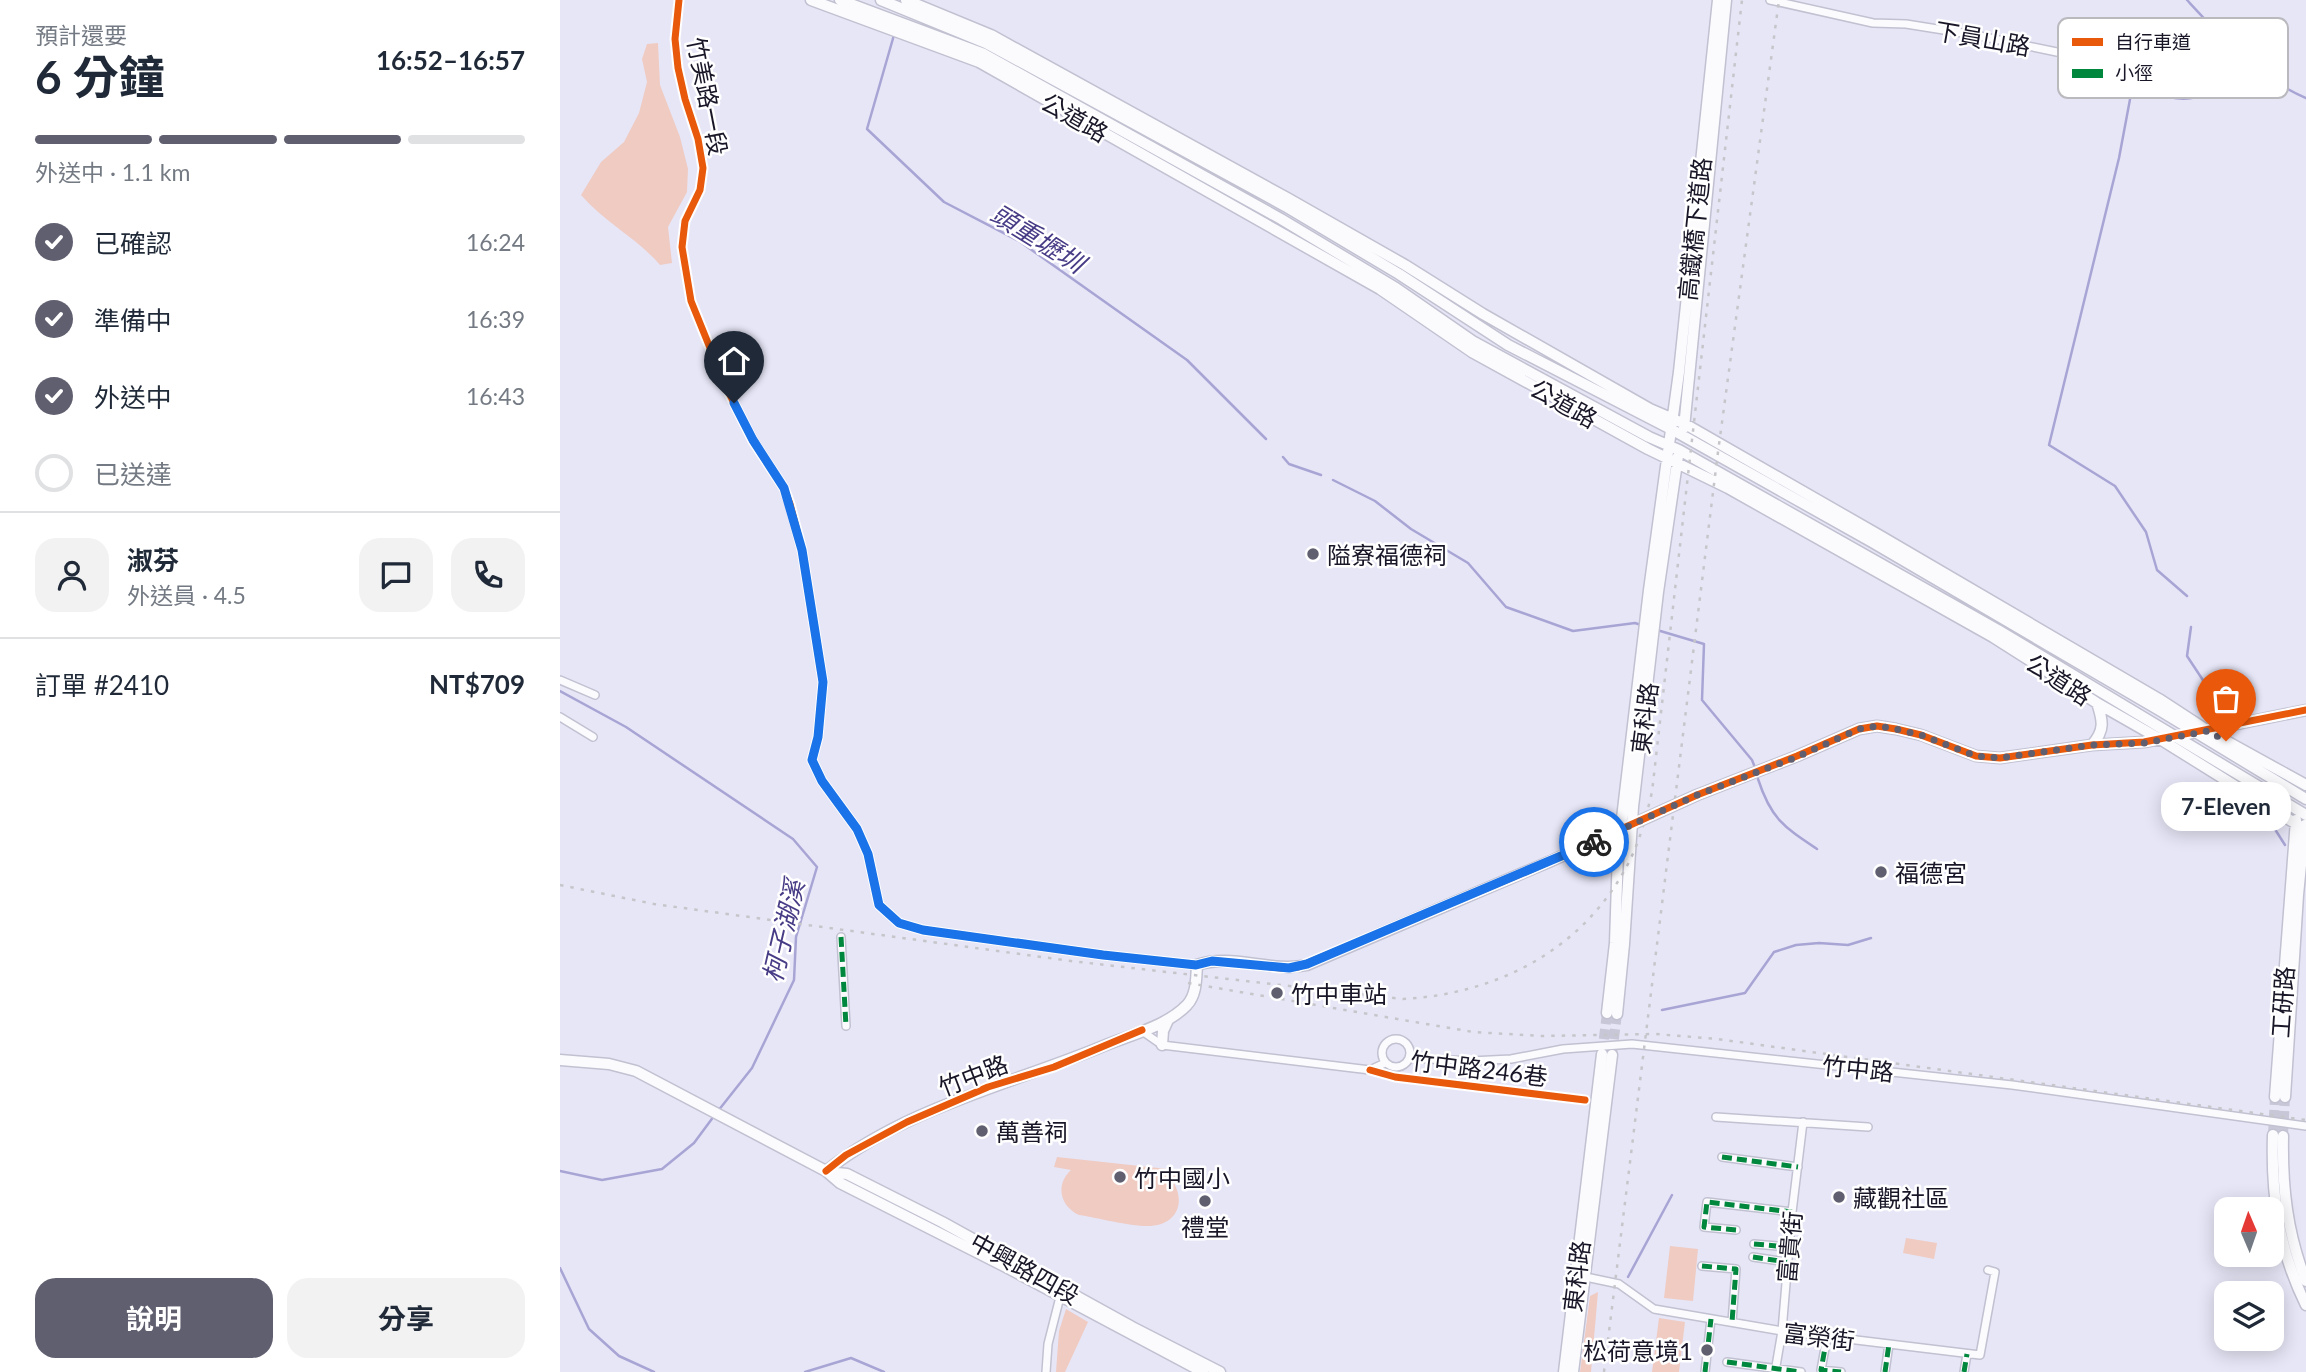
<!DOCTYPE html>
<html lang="zh-TW">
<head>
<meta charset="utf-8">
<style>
	body { margin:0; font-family:Lato,"Noto Sans TC",sans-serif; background:#f2f2f3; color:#1f2937; height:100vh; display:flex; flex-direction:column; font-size:26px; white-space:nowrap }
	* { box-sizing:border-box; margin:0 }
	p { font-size:23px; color:#747a83 }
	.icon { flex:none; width:38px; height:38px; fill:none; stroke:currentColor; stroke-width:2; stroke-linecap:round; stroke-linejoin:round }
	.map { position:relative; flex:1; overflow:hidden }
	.drawer { display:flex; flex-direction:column; background:#fff; width:560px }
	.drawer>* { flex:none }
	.needle { width:46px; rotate:358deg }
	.tools { position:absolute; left:1654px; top:1197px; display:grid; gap:14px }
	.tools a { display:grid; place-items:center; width:70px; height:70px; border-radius:14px; background:#fff; box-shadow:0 4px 18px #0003; font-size:35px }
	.pin { position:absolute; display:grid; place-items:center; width:60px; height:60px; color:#fff; margin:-72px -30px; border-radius:50% 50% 50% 0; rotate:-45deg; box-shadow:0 0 7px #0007 }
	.pin .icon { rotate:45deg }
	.courier { position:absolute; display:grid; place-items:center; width:70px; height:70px; margin:-35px; border:5px solid #1a73e8; border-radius:50%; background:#fff; color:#222; box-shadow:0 2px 9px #0007 }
	.bubble { position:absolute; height:49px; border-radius:21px; background:#fff; box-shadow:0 4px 18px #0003; font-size:23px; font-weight:700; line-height:49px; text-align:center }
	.headline em { font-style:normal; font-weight:700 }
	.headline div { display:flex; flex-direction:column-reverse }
	.headline { display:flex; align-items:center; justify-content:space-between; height:119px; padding:0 35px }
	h1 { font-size:46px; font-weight:700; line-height:52px }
	.bar { display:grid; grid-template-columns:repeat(4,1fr); gap:10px 7px; align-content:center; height:84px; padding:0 35px }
	.bar i { height:9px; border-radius:5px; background:#e0e1e3 }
	.bar .active { background:#605f70 }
	.bar p { grid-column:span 4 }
	.line { display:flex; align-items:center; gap:18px; padding:0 35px; border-top:2px solid #e0e1e3 }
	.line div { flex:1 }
	.round { display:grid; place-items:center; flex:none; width:74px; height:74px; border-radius:21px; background:#f2f2f3 }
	ol { padding:0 35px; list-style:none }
	li { display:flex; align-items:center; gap:21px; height:77px }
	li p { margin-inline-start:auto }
	li .icon { padding:7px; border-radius:50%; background:#605f70; color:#fff; stroke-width:4 }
	li:last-child { color:#747a83 }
	li i { width:38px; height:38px; border:4px solid #e0e1e3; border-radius:50% }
	.action { display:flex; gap:14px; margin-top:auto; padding:14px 35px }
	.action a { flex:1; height:80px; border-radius:21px; background:#605f70; color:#fff; font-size:28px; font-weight:700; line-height:80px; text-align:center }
	.action a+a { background:#f2f2f3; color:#1f2937 }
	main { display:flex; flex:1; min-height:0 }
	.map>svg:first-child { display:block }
	.green { fill:#efcbc2 }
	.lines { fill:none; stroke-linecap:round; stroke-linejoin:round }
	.stream { stroke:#a8a5d5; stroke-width:2.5 }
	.secondary-tunnel { stroke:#c8c7d8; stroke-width:10; stroke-dasharray:10 5; stroke-linecap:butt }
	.street-casing { stroke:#c1c1d1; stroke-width:10 }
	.secondary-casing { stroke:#c1c1d1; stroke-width:13 }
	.street { stroke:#fbfbfe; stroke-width:7 }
	.secondary { stroke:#fbfbfe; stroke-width:10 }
	.rail { stroke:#c6c6ca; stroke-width:2.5; stroke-dasharray:3.5 7; stroke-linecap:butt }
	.quiet { stroke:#00873e; stroke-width:5; stroke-dasharray:10 5; stroke-linecap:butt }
	.cycleway-casing { stroke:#fff; stroke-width:11 }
	.cycleway { stroke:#e8590c; stroke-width:7 }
	.done { stroke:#605f70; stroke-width:7; stroke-dasharray:0 12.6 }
	.route { stroke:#1a73e8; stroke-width:9 }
	.poi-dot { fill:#605f70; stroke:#fff; stroke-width:2.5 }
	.labels { text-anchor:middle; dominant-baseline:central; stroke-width:5; stroke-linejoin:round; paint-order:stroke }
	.street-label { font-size:24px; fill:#181627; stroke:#fff }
	.poi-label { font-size:24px; fill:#181627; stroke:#fff; text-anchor:start }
	.water-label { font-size:26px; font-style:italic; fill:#473c86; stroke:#fff }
	.key { fill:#fff; stroke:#bab9be; stroke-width:2 }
	.key-label { font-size:19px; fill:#181627 }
</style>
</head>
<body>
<main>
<section class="drawer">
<div class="headline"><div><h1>6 分鐘</h1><p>預計還要</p></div><em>16:52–16:57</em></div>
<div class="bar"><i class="active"></i><i class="active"></i><i class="active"></i><i></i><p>外送中 · 1.1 km</p></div>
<ol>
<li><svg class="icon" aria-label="check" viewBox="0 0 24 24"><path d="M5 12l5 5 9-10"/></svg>已確認<p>16:24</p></li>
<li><svg class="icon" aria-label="check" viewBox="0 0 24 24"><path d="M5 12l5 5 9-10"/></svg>準備中<p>16:39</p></li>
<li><svg class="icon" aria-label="check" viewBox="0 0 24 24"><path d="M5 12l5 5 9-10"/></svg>外送中<p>16:43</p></li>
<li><i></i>已送達</li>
</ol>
<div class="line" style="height:126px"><a class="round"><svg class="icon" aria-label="person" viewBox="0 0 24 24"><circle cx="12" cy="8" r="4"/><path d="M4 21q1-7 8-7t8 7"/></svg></a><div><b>淑芬</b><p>外送員 · 4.5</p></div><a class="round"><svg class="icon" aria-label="chat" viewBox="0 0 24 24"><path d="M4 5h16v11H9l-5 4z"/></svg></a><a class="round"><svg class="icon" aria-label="phone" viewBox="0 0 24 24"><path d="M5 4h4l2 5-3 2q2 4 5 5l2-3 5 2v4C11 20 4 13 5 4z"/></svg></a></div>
<div class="line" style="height:91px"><div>訂單 #2410</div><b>NT$709</b></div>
<div class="action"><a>說明</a><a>分享</a></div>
</section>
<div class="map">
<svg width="1746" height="1372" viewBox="0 0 1746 1372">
	<rect width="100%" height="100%" fill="#e7e6f7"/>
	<path class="green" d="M98,43L100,85L120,137L128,169L127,192L108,227L112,263L100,265C77,238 44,222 21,195L41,162L64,142L79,113L87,82L82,59L87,44Z
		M497,1157L626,1171L625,1183H614C625,1203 617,1224 591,1226C571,1227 539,1218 519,1215C500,1206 495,1185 511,1170L494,1167Z
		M1346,1238L1377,1243L1374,1259L1343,1253Z
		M1110,1246L1138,1249L1133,1301L1104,1298Z
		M1038,1292L1031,1372H1020L1030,1296Z
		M506,1309L528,1322L505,1372H496L499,1331Z
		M1099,1318L1125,1322L1119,1372H1092Z"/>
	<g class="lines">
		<path class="stream" d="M1627,0C1662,38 1698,78 1746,98
			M334,35L307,129L384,202L459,241L627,360L706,439
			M723,457L729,464L761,475
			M773,480L815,501L851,529L908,563L946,607L1013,631L1075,623L1081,625
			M1627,596L1597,570L1586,532L1555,486L1489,445L1559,158L1571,94C1583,89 1596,94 1609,97C1649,106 1664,78 1667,42
			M1631,627L1627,656L1662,709
			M1097,630L1144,644L1142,700L1192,760L1194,765
			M0,691L66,727L233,839L257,867L236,937L234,980L192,1068L158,1111
			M1198,779C1211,819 1224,827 1257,849
			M1711,823L1725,845
			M1102,1010L1185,993L1214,952L1236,945L1259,943L1288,945L1311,938
			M0,1171L42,1180L102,1169L134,1143L154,1116
			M0,1268L29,1329L59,1356L94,1372
			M1068,1277L1112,1195
			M245,1372L291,1358L324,1372"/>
		<path class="secondary-tunnel" d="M1042,1054L1047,1013
			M1052,1054L1057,1014
			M1713,1135L1715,1097
			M1723,1136L1725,1097"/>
		<g class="street-casing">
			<path id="street" d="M119,0L115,39L118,68L125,99L138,139L143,168L140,190L125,221L122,247L131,301L165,385L193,441L224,488L230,504L242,550L263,682L258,737L252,760L262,781L297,829L308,854L319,905L339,923L363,930L543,955L637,965
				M1210,0L1313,23L1346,24L1415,35L1521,57L1633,94
				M0,680L35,695
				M0,717L33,737
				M281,937L286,1026
				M582,1031L602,1045L810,1070L825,1063
				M822 1053a14 14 0 1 1 28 0a14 14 0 1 1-28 0Z
				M849,1058L911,1061L951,1059L1003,1049L1072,1044L1452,1085L1746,1126
				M811,1070L835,1077L1025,1100
				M1156,1117L1308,1127
				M1162,1157L1238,1167
				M1176,1230L1144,1227L1147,1202L1232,1212
				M1194,1244L1229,1247
				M1193,1257L1227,1262
				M1142,1266L1176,1269L1172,1322
				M1021,1276L1059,1284L1094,1309L1222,1331L1420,1355L1435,1272L1428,1270
				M1267,1337L1261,1370L1281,1372
				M1167,1362L1241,1372
				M486,1372L488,1344L501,1293
				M1145,1372L1151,1319
				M1215,1372L1222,1331L1232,1212L1243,1122
				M1325,1372L1329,1344
				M1404,1372L1407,1354"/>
		</g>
		<g class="secondary-casing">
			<path id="secondary" d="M251,0L419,62L820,289L912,352L1088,449L1168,488L1433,637L1537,703L1600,739L1746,830
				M280,0L424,54L721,219L836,288L914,342L1089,437L1119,450L1438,630L1746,815
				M321,0L426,43L725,206L839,274L948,345L1111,429L1312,542L1599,710L1746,799
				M346,0L431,35L727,198L845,265L923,314L1090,409L1125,424L1317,534L1599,699L1648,731L1746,785
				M1124,428L1166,0
				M1633,733L1746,710
				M1532,745C1545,730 1543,721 1537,703
				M1047,1013L1055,943L1058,852L1089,590L1119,372L1158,0
				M1057,1014L1064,944L1073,807L1098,592L1118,456
				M602,1045L603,1031L608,1020
				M0,1060L49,1064L76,1071L266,1171L280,1183L444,1266L643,1372
				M1715,1097L1736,820
				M1725,1097L1738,895L1745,825
				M1713,1135C1711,1195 1719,1251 1746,1305
				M1723,1136C1722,1187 1727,1233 1746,1281
				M266,1171C346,1108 448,1085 541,1047C569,1035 606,1027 627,1005C637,994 636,978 637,965C672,953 711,973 747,965L991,861L1137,795L1237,756L1299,729L1317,726L1336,729L1361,735L1416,756L1440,758L1532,745L1584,742L1601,739
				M267,1172L287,1174L382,1222L572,1327L660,1372
				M1004,1372L1042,1054
				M1013,1372L1052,1055"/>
		</g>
		<use href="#street" class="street"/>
		<use href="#secondary" class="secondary"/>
		<path class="rail" d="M0,885L94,904L511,961L843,999C937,994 1023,950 1068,864C1080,841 1086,817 1092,792L1182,0
			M628,983L913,1032L982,1036L1096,1034L1157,1039L1746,1120
			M1044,1372L1158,452L1219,0"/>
		<path class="quiet" d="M281,937L286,1026
			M1162,1157L1238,1167
			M1176,1230L1144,1227L1147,1202L1232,1212
			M1194,1244L1229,1247
			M1193,1257L1227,1262
			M1142,1266L1176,1269L1172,1322
			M1267,1337L1261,1370L1281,1372
			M1167,1362L1241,1372
			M1145,1372L1151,1319
			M1325,1372L1329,1344
			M1404,1372L1407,1354"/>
		<g class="cycleway-casing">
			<path id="cycleway" d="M119,0L115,39L118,68L125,99L138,139L143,168L140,190L125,221L122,247L131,301L165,385L193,441L224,488L230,504L242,550L263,682L258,737L252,760L262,781L297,829L308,854L319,905L339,923L363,930L543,955L637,965L652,961L721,968L738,967L970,870L1137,795L1237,756L1299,729L1317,726L1336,729L1361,735L1416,756L1440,758L1532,745L1584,742L1746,710
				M810,1070L835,1077L1025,1100
				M266,1171L286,1155L347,1122L428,1087L494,1067L582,1030"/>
		</g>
		<use href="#cycleway" class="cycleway"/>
	</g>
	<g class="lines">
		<path class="done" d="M1034,842L1137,795L1237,757L1299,729L1317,726L1336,729L1361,735L1416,756L1440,758L1532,745L1584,743L1648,731L1666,741"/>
		<path class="route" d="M174,403L193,440L224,488L242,550L263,682L258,737L252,760L262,781L297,829L308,854L319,905L339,923L363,930L543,955L636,965L652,961L729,968L747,964L1034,842"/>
	</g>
	<g class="poi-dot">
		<circle cx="753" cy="554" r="7"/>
		<circle cx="1321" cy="872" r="7"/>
		<circle cx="717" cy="993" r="7"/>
		<circle cx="422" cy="1131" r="7"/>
		<circle cx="560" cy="1177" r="7"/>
		<circle cx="1279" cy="1197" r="7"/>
		<circle cx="645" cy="1201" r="7"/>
		<circle cx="1147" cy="1350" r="7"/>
	</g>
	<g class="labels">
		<g class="street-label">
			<text transform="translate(1423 38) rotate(10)">下員山路</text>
			<text transform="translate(148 96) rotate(79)">竹美路一段</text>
			<text transform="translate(515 117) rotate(30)">公道路</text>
			<text transform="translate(1134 229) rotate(-84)">高鐵橋下道路</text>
			<text transform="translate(1004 403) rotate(29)">公道路</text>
			<text transform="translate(1499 679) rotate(33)">公道路</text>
			<text transform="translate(1084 718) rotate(-83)">東科路</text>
			<text transform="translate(1722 1002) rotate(-86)">工研路</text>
			<text transform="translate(919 1068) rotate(7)">竹中路246巷</text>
			<text transform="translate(1298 1068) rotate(6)">竹中路</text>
			<text transform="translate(413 1075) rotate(-21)">竹中路</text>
			<text transform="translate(1229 1247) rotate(-85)">富貴街</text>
			<text transform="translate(465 1268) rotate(29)">中興路四段</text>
			<text transform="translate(1016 1276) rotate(-83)">東科路</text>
			<text transform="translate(1259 1336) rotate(7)">富榮街</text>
		</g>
		<g class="poi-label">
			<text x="767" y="554">隘寮福德祠</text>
			<text x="1335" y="872">福德宮</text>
			<text x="731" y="993">竹中車站</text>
			<text x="436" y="1131">萬善祠</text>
			<text x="574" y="1177">竹中國小</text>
			<text x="1293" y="1197">藏觀社區</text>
			<text x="645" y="1226" text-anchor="middle">禮堂</text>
			<text x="1133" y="1350" text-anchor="end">松荷意境1</text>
		</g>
		<g class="water-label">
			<text transform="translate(478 238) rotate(32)">頭重壢圳</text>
			<text transform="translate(223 931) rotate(-77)">柯子湖溪</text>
		</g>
	</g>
	<rect x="1498" y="18" width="230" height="80" rx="10" class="key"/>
	<rect x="1512" y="38" width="31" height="8" fill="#e8590c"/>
	<rect x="1512" y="69" width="31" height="9" fill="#00873e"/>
	<g class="key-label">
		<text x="1555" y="49">自行車道</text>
		<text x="1555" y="80">小徑</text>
	</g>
</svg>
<div class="tools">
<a><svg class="needle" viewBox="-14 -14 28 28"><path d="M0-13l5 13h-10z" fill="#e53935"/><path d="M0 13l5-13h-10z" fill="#747a83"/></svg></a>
<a><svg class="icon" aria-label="layers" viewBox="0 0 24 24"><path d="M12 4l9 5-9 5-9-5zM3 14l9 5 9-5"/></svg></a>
</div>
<div class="pin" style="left:1666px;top:741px;background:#ea580c"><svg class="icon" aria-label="bag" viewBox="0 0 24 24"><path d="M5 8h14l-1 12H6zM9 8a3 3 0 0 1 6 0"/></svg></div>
<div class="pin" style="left:174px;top:403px;background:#1f2937"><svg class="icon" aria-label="home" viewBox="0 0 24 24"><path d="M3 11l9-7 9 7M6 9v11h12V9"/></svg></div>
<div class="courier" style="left:1034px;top:842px"><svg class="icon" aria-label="bike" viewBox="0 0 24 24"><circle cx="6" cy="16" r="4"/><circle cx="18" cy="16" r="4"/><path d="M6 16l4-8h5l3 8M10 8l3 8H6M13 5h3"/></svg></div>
<div class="bubble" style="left:1601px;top:782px;width:130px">7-Eleven</div>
</div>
</main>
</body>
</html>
